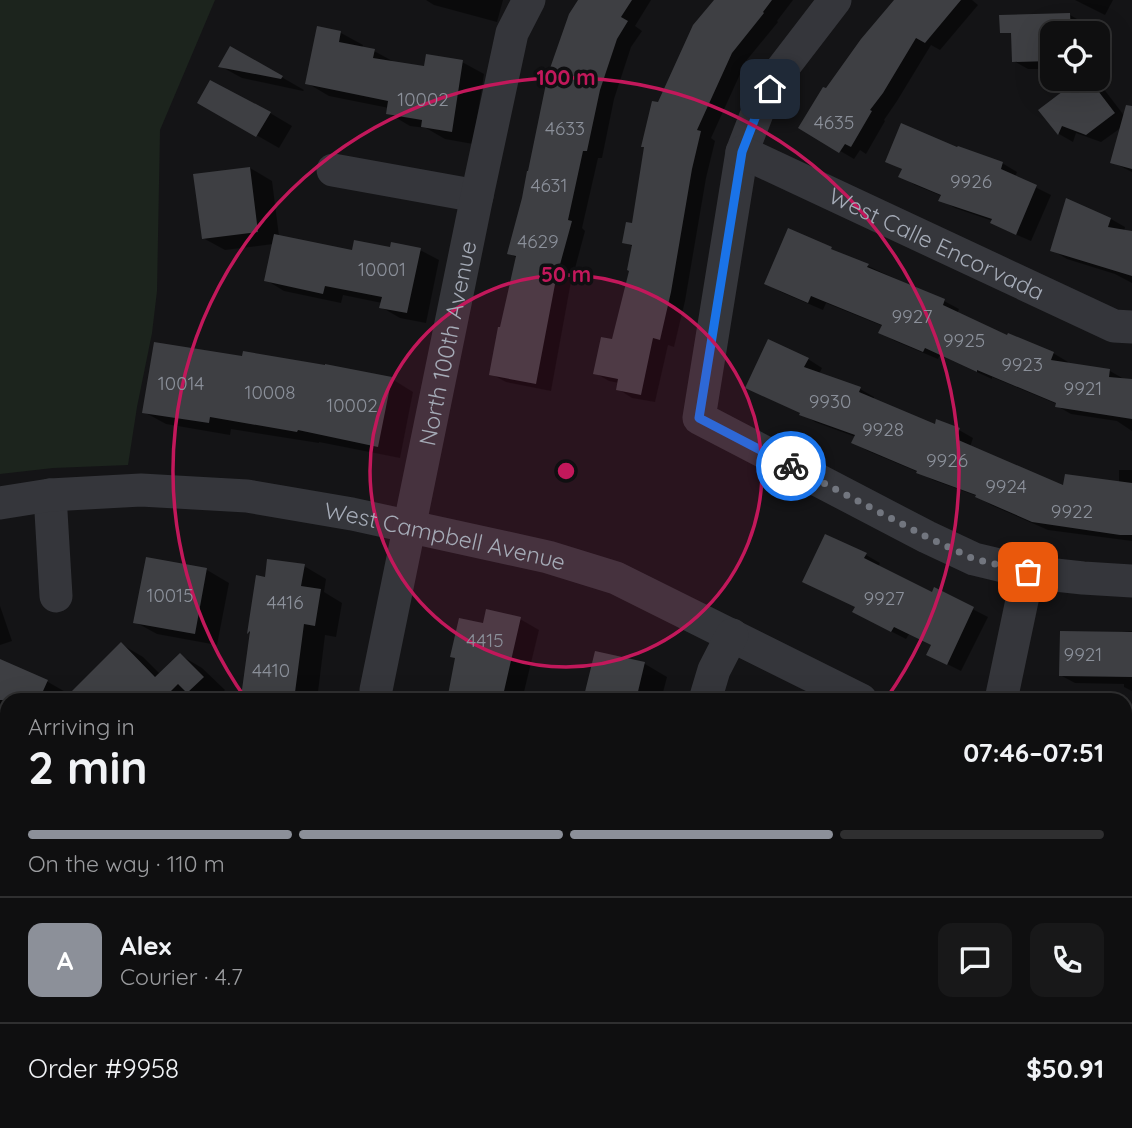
<!DOCTYPE html>
<html lang="en">
<head>
<meta charset="utf-8">
<style>
	body { margin:0; font-family:Quicksand,sans-serif; background:#181819; color:#f1f3f6; height:100vh; display:flex; flex-direction:column; font-size:26px; white-space:nowrap }
	* { box-sizing:border-box; margin:0 }
	p { font-size:23px; color:#9b9c9f }
	.icon { flex:none; width:38px; height:38px; fill:none; stroke:currentColor; stroke-width:2; stroke-linecap:round; stroke-linejoin:round }
	.map { position:relative; flex:1; overflow:hidden }
	.panel { position:absolute; left:0px; top:693px; width:1132px; height:436px; display:flex; flex-direction:column; background:#0f0f10; border-radius:21px 21px 0 0; box-shadow:0 7px 28px #0002,0 0 0 2px #2f2f30 }
	.panel>* { flex:none }
	.fabs { position:absolute; left:1040px; top:21px; display:grid; gap:14px }
	.fabs a { display:grid; place-items:center; width:70px; height:70px; border-radius:14px; background:#0f0f10; box-shadow:0 7px 28px #0002,0 0 0 2px #2f2f30; font-size:35px }
	.pin { position:absolute; display:grid; place-items:center; width:60px; height:60px; color:#fff; margin:-30px; border-radius:14px; box-shadow:0 4px 10px #0006 }
	.courier { position:absolute; display:grid; place-items:center; width:70px; height:70px; margin:-35px; border:5px solid #1a73e8; border-radius:50%; background:#fff; color:#222; box-shadow:0 2px 9px #0007 }
	.headline em { font-style:normal; font-weight:700 }
	.headline div { display:flex; flex-direction:column-reverse }
	.headline { display:flex; align-items:center; justify-content:space-between; height:119px; padding:0 28px }
	h1 { font-size:46px; font-weight:700; line-height:52px }
	.bar { display:grid; grid-template-columns:repeat(4,1fr); gap:10px 7px; align-content:center; height:84px; padding:0 28px }
	.bar i { height:9px; border-radius:5px; background:#2f2f30 }
	.bar .current { background:#8c9099 }
	.bar p { grid-column:span 4 }
	.line { display:flex; align-items:center; gap:18px; padding:0 28px; border-top:2px solid #2f2f30 }
	.line div { flex:1 }
	.round { display:grid; place-items:center; flex:none; width:74px; height:74px; border-radius:14px; background:#181819 }
	.map>svg:first-child { display:block }
	.green { fill:#1c241d }
	.shadow { fill:#0007 }
	.building { fill:#3e3f43 }
	.lines { fill:none; stroke-linecap:round; stroke-linejoin:round }
	.minor { stroke:#35363b; stroke-width:33 }
	.done { stroke:#72767f; stroke-width:7; stroke-dasharray:0 12.6 }
	.route { stroke:#1a73e8; stroke-width:9 }
	.ring { fill:none; stroke:#c2185b; stroke-width:3.5 }
	.labels { text-anchor:middle; dominant-baseline:central; stroke-width:7; stroke-linejoin:round; paint-order:stroke }
	.number-label { font-size:19px; fill:#8b909a }
	.street-label { font-size:23px; fill:#a5abb7; stroke:#0f0f11 }
	.centre { fill:#c2185b; stroke:#0f0f11; stroke-width:3.5 }
	.ring-label { font-size:21px; text-anchor:middle; font-weight:bold; fill:#c2185b; stroke:#0f0f11; stroke-width:7; stroke-linejoin:round; paint-order:stroke }
</style>
</head>
<body>
<div class="map">
<svg width="1132" height="1128" viewBox="0 0 1132 1128">
	<rect width="100%" height="100%" fill="#141416"/>
	<path class="green" d="M0,0H215L160,130L157,291L152,333L137,407L128,465L53,468L0,474Z
		M0,765L7,766V1008L0,1004Z
		M173,1122H727L723,1128H182Z"/>
	<path class="shadow" d="M426,0H503L497,22L434,5Z
		M580,0H651L635,26L642,31L631,47L614,99L602,158H598L582,228L585,231L570,287L551,391L506,382L491,374L517,258L509,253Z
		M716,0H793L777,21L778,22L746,61L711,138L715,141L706,178L685,301L674,347L668,345L655,402L632,398L618,389L619,383L609,381L595,373L614,341L631,270L634,247L624,242L633,225L659,104Z
		M896,0H972L978,5L940,50L931,45L897,101L884,120L885,121L866,154L860,150L854,159L801,128L826,91Z
		M1075,0H1113L1105,15Z
		M1070,15L1084,23L1085,33H1052V69H1028L1014,61Z
		M318,28L341,33L363,45L362,48L374,51L398,64L426,68L462,62L484,74L473,144L445,139L426,128L410,126L388,113L389,108L329,96L307,83Z
		M231,48L304,90L303,91L242,78L220,66Z
		M1082,79H1090L1100,84L1129,122L1132,123V172L1112,162L1122,127L1101,142L1076,133L1073,142L1059,134L1040,110Z
		M199,102L270,113L292,126L279,148Z
		M958,149L1002,163L1017,172L1015,177L1051,195L1031,241L1006,230L993,221L955,208L941,200L942,196L915,185L901,176L903,170L887,161Z
		M250,168L272,181L279,236L354,252L392,249L420,250L439,260L426,323L400,318L381,307L382,303L343,295L341,303L284,291L266,280L273,244L225,250L203,238Z
		M1111,219L1125,227L1124,232L1132,233V283L1115,274L1067,259L1052,250Z
		M831,249L944,301L959,309L957,314L1008,337L1053,353L1068,362L1067,364L1110,371L1124,379L1132,381V431L1117,421L1071,414L1057,406V404L992,377V379L940,355L938,359L895,341L880,332L883,326L826,303L823,310L781,292L766,283Z
		M808,359L822,368L819,374L860,389L874,397L873,400L936,426L959,430L973,438L970,447L1065,488L1119,483V470H1132V541L1048,530L991,505L977,496L933,480L918,472L868,451L853,442L856,437L815,422L801,413L762,395Z
		M392,379L413,392L400,458L319,442V443L231,429L230,435L166,424L144,412Z
		M866,555L880,563L878,567L932,594L935,590L988,617L961,671L943,662L933,646L909,634L906,639L869,620L857,607L819,590Z
		M147,559L207,570L229,583L217,645L157,634L135,622Z
		M304,566L326,579L324,592L342,603L336,637L325,635L317,700H250L243,696L251,635L249,633L257,577L266,579Z
		M0,606L12,641L0,645Z
		M520,619L539,630L522,700H448L457,660L484,625Z
		M1132,631V691L1124,687V684L1075,683L1060,675L1122,633V632Z
		M121,644L143,657L160,674L180,655L202,668L225,690L214,700H203L199,697L196,700H84Z
		M597,653L645,664L667,677L661,700H585Z
		M0,661L48,682L69,694L67,700H7V737L0,734Z
		M1125,881L1132,885V1128H1057V1122H1125Z
		M0,1030L7,1035V1113L0,1109Z
		M11,1122H128L124,1128H20Z
		M892,1122H989V1128H892Z"/>
	<path class="building" d="M578,0H632L621,17L628,21L617,39L600,90L587,151H583L568,220L572,221L556,279L536,384L489,375L498,327H500L516,256L507,254L522,198L527,171H528L548,74L569,14Z
		M714,0H772L763,12L764,13L732,53L697,130L701,131L692,169L671,292L660,340L653,338L641,395L616,390L618,379L593,374L601,337L612,339L629,271L627,270L632,245L622,243L626,222L632,223L644,147H641L652,101L658,102L693,25Z
		M894,0H961L925,43L916,38L883,93L870,110L872,111L851,147L845,144L839,153L798,128L823,87L826,88L861,39Z
		M1070,13L1071,33H1052V61L1012,62L1011,33H1000L999,15Z
		M317,26L341,31L339,42L375,49L373,58L424,66L426,54L463,60L452,132L421,127L422,120L386,114L388,101L305,84Z
		M230,46L283,76L281,79L218,67Z
		M1079,79H1089L1115,113L1086,135L1062,126L1058,135L1038,110Z
		M210,80L271,112L256,137L197,103Z
		M1126,105L1132,106V169L1110,163Z
		M901,123L957,147L958,146L1003,162L1001,169L1037,185L1016,235L990,223L992,219L938,201L941,195L898,177L902,169L885,162Z
		M250,167L258,232L202,239L193,174Z
		M1066,198L1111,218L1108,227L1132,231V276L1050,251Z
		M788,228L832,247L831,249L869,264L867,267L945,299L943,305L1007,335L1008,333L1054,352L1051,360L1110,369L1109,377L1132,379V419L1055,407L1056,403L977,370V372L925,348L923,352L878,333L882,325L811,296L808,303L764,284Z
		M274,234L352,250L354,240L390,247L391,242L421,248L407,313L379,308L382,297L325,286L323,294L264,281Z
		M768,339L809,358L804,367L861,387L859,392L935,424L936,419L960,428L956,439L1063,485L1065,474L1132,483V535H1120L1032,522L975,497L976,495L916,473L917,471L851,443L855,435L799,415L800,413L745,388Z
		M154,342L242,356L243,351L325,365V364L392,377L378,447L298,430L297,432L210,417L209,423L142,413Z
		M825,534L867,553L864,558L932,592L934,587L974,607L947,665L926,655L931,645L894,627L891,632L852,612L855,607L802,582Z
		M146,557L207,568L195,634L133,623Z
		M267,559L305,564L301,586L321,589L315,626L304,624L294,700H265L241,697L250,631L247,634L256,575L265,577Z
		M486,609L521,617L502,700H447L455,658L450,657L459,618L483,623Z
		M1060,631L1132,632V677L1059,676Z
		M121,642L155,677L180,653L204,677L187,693L178,684L170,692L179,700H63Z
		M595,651L645,662L636,700H583Z
		M0,659L48,680L39,700H0Z"/>
	<g class="lines">
		<g class="minor">
			<path d="M835,0L782,69L759,108L742,152L699,418L927,537L974,559L1028,572L1083,578L1132,581"/>
			<path id="s1" d="M742,152L1114,326L1132,327"/>
			<path d="M333,170L477,196"/>
			<path d="M50,495L56,596"/>
			<path id="s2" d="M0,503L50,495L141,490L247,496L352,514L548,557L616,578L861,700"/>
			<path id="s3" d="M376,690L477,196L512,33L529,0"/>
			<path d="M705,700L714,670L732,635"/>
			<path d="M1001,700L1028,572"/>
			<path d="M1125,760H1132"/>
			<path d="M0,806L7,810"/>
			<path d="M489,1122L491,1128"/>
		</g>
	</g>
	<g class="lines">
		<path class="done" d="M791,466L927,537L974,559L1028,572"/>
		<path class="route" d="M770,89L759,108L742,152L699,418L791,466"/>
	</g>
	<circle cx="566" cy="471" r="196" fill="#c2185b" fill-opacity=".12"/>
	<g class="ring">
		<circle cx="566" cy="471" r="196"/>
		<path d="M246 699A393 393 0 1 1 886 699"/>
	</g>
	<g class="labels">
		<g class="number-label">
			<text x="423" y="99">10002</text>
			<text x="834" y="122">4635</text>
			<text x="565" y="128">4633</text>
			<text x="971" y="181">9926</text>
			<text x="549" y="185">4631</text>
			<text x="538" y="241">4629</text>
			<text x="382" y="269">10001</text>
			<text x="912" y="316">9927</text>
			<text x="964" y="340">9925</text>
			<text x="1022" y="364">9923</text>
			<text x="181" y="383">10014</text>
			<text x="1083" y="388">9921</text>
			<text x="270" y="392">10008</text>
			<text x="830" y="401">9930</text>
			<text x="352" y="405">10002</text>
			<text x="883" y="429">9928</text>
			<text x="947" y="460">9926</text>
			<text x="1006" y="486">9924</text>
			<text x="1072" y="511">9922</text>
			<text x="170" y="595">10015</text>
			<text x="884" y="598">9927</text>
			<text x="285" y="602">4416</text>
			<text x="485" y="640">4415</text>
			<text x="1083" y="654">9921</text>
			<text x="271" y="670">4410</text>
		</g>
		<g class="street-label">
			<text stroke="none"><textPath href="#s1" startOffset="215">West Calle Encorvada</textPath></text>
			<text stroke="none"><textPath href="#s3" startOffset="354">North 100th Avenue</textPath></text>
			<text stroke="none"><textPath href="#s2" startOffset="450">West Campbell Avenue</textPath></text>
		</g>
	</g>
	<circle cx="566" cy="471" r="10" class="centre"/>
	<g class="ring-label">
		<text x="566" y="85">100 m</text>
		<text x="566" y="282">50 m</text>
	</g>
</svg>
<div class="fabs">
<a><svg class="icon" aria-label="locate" viewBox="0 0 24 24"><circle cx="12" cy="12" r="6"/><path d="M12 2v4M12 18v4M2 12h4M18 12h4"/></svg></a>
</div>
<div class="pin" style="left:1028px;top:572px;background:#ea580c"><svg class="icon" aria-label="bag" viewBox="0 0 24 24"><path d="M5 8h14l-1 12H6zM9 8a3 3 0 0 1 6 0"/></svg></div>
<div class="pin" style="left:770px;top:89px;background:#1f2937"><svg class="icon" aria-label="home" viewBox="0 0 24 24"><path d="M3 11l9-7 9 7M6 9v11h12V9"/></svg></div>
<div class="courier" style="left:791px;top:466px"><svg class="icon" aria-label="bike" viewBox="0 0 24 24"><circle cx="6" cy="16" r="4"/><circle cx="18" cy="16" r="4"/><path d="M6 16l4-8h5l3 8M10 8l3 8H6M13 5h3"/></svg></div>
<section class="panel">
<div class="headline"><div><h1>2 min</h1><p>Arriving in</p></div><em>07:46–07:51</em></div>
<div class="bar"><i class="current"></i><i class="current"></i><i class="current"></i><i></i><p>On the way · 110 m</p></div>
<div class="line" style="height:126px"><b class="round" style="background:#8c9099;color:#fff">A</b><div><b>Alex</b><p>Courier · 4.7</p></div><a class="round"><svg class="icon" aria-label="chat" viewBox="0 0 24 24"><path d="M4 5h16v11H9l-5 4z"/></svg></a><a class="round"><svg class="icon" aria-label="phone" viewBox="0 0 24 24"><path d="M5 4h4l2 5-3 2q2 4 5 5l2-3 5 2v4C11 20 4 13 5 4z"/></svg></a></div>
<div class="line" style="height:91px"><div>Order #9958</div><b>$50.91</b></div>
</section>
</div>
</body>
</html>
